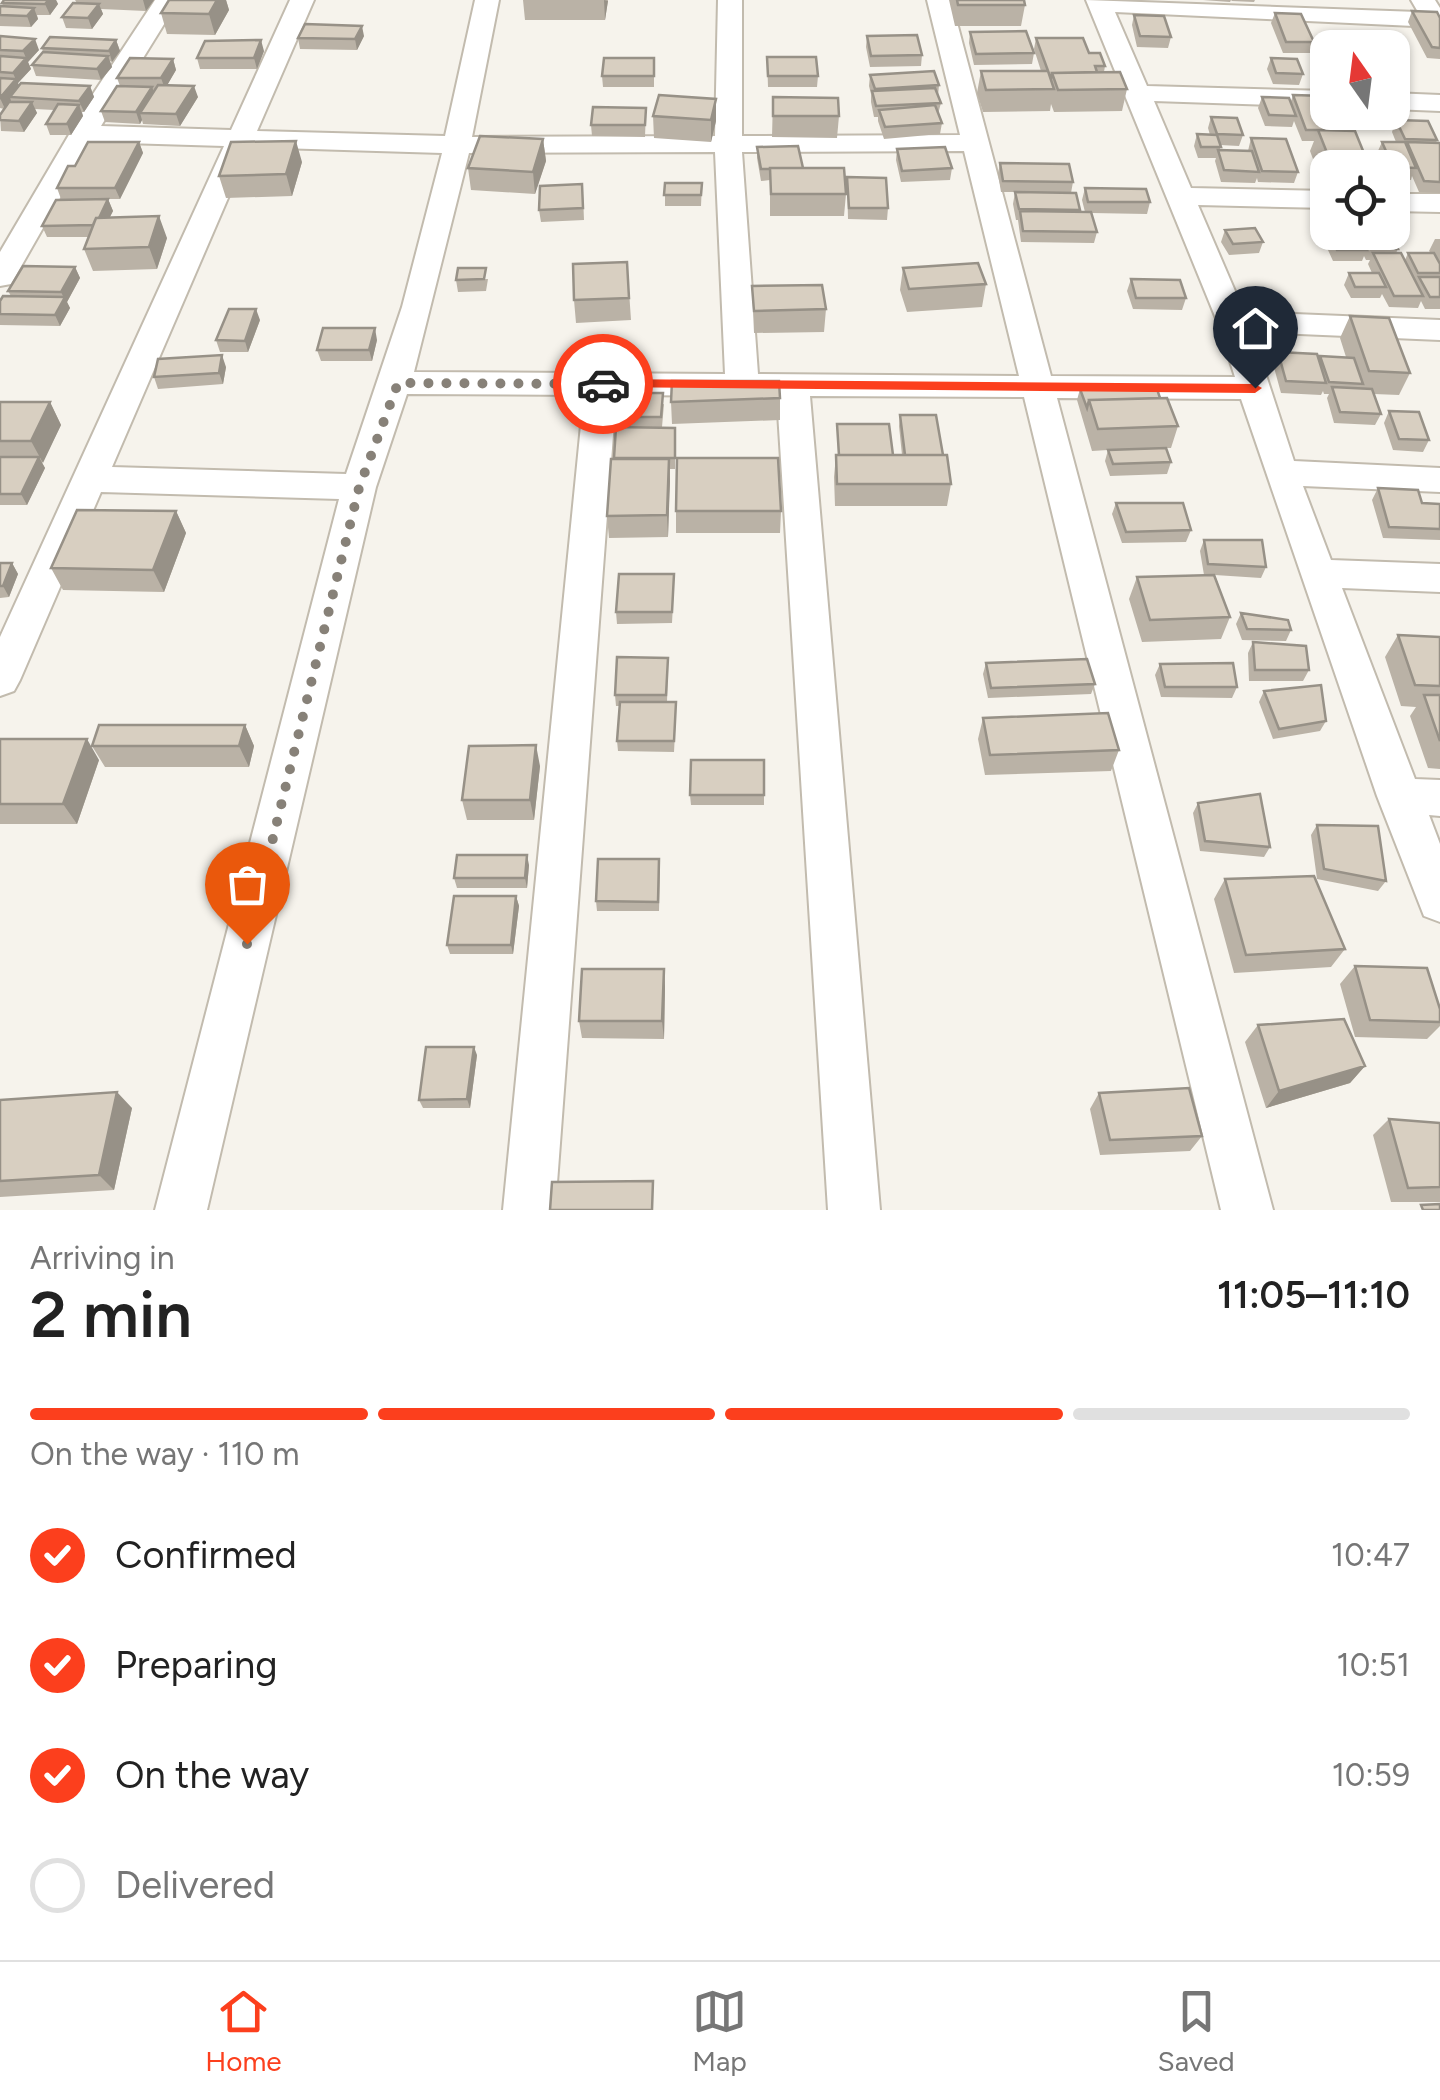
<!DOCTYPE html>
<html lang="en">
<head>
<meta charset="utf-8">
<style>
	body { margin:0; font-family:Figtree,sans-serif; background:#f2f2f2; color:#222; height:100vh; display:flex; flex-direction:column; font-size:38px; white-space:nowrap }
	* { box-sizing:border-box; margin:0 }
	p { font-size:32px; color:#767676 }
	.icon { flex:none; width:55px; height:55px; fill:none; stroke:currentColor; stroke-width:2; stroke-linecap:round; stroke-linejoin:round }
	.map { position:relative; height:1210px; overflow:hidden }
	.details { display:flex; flex-direction:column; background:#fff; flex:1 }
	.details>* { flex:none }
	.needle { width:65px; rotate:346deg }
	.fabs { position:absolute; left:1310px; top:30px; display:grid; gap:20px }
	.fabs a { display:grid; place-items:center; width:100px; height:100px; border-radius:20px; background:#fff; box-shadow:0 2px 8px #0004; font-size:50px }
	.pin { position:absolute; display:grid; place-items:center; width:85px; height:85px; color:#fff; margin:-102px -42px; border-radius:50% 50% 50% 0; rotate:-45deg; box-shadow:0 0 10px #0007 }
	.pin .icon { rotate:45deg }
	.courier { position:absolute; display:grid; place-items:center; width:100px; height:100px; margin:-50px; border:8px solid #fc3f1d; border-radius:50%; background:#fff; color:#222; box-shadow:0 2px 12px #0007 }
	.head em { font-style:normal; font-weight:600 }
	.head div { display:flex; flex-direction:column-reverse }
	.head { display:flex; align-items:center; justify-content:space-between; height:170px; padding:0 30px }
	h1 { font-size:65px; font-weight:600; line-height:75px }
	.bar { display:grid; grid-template-columns:repeat(4,1fr); gap:15px 10px; align-content:center; height:120px; padding:0 30px }
	.bar i { height:12px; border-radius:8px; background:#e0e0e0 }
	.bar .selected { background:#fc3f1d }
	.bar p { grid-column:span 4 }
	ol { padding:0 30px; list-style:none }
	li { display:flex; align-items:center; gap:30px; height:110px }
	li p { margin-inline-start:auto }
	li .icon { padding:10px; border-radius:50%; background:#fc3f1d; color:#fff; stroke-width:4 }
	li:last-child { color:#767676 }
	li i { width:55px; height:55px; border:5px solid #e0e0e0; border-radius:50% }
	.tabs { display:flex; justify-content:space-around; align-items:center; height:140px; border-top:2px solid #e0e0e0; background:#fff; font-size:28px; color:#767676 }
	.tabs a { display:grid; justify-items:center; gap:5px }
	.tabs .selected { color:#fc3f1d }
	.map>svg:first-child { display:block }
	.lines { fill:none; stroke-linecap:round; stroke-linejoin:round }
	.street-casing { stroke:#c2bbae; stroke-width:4 }
	.street { fill:#fff; fill-rule:evenodd }
	.wall { fill:#bab2a6 }
	.shaded-wall { fill:#979187 }
	.building { fill:#d8cfc1; stroke:#979187; stroke-width:2.5 }
	.route { fill:#fc3f1d }
	.done { stroke:#878178; stroke-width:10; stroke-dasharray:0 18 }
</style>
</head>
<body>
<div class="map">
<svg width="1440" height="1210" viewBox="0 0 1440 1210">
	<rect width="100%" height="100%" fill="#f6f3ec"/>
	<g class="lines">
		<g class="street-casing">
			<path id="street" d="M155,0H179L101,126L231,130L290,0H314L257,131L445,136L475,0H499L472,137L715,136L718,0H742V136L960,135L927,0H951L1051,376L1235,377L1217,321L1086,0L1418,12L1411,0H1435L1440,8V26L1435,27L1115,12L1147,86L1328,91V107L1154,101L1191,188L1328,191V208L1198,205L1244,312L1440,320V340L1252,332L1294,461L1440,468V492L1303,486L1331,560L1440,564V592L1342,588L1415,779L1440,780V816L1429,815L1440,844V922L1424,916L1377,796L1241,399L1057,398L1273,1210H1221L1024,397L810,396L880,1210H828L777,396L616,395L555,1210H503L584,395L407,394L376,487L207,1210H155L339,499L101,492L20,680L14,691L0,696V637L224,146L92,142L15,277L11,284L0,286V252L93,94ZM250,147L442,153L402,307L346,474L112,467ZM964,151L1019,376L758,374L742,152ZM715,152L725,374L414,372L469,153Z
				M1392,93L1440,95V111L1392,109Z
				M1392,194H1440V212L1392,211Z"/>
		</g>
		<use href="#street" class="street"/>
	</g>
	<path class="wall" d="M4,0H56L58,4L50,15H37L38,19L31,27L0,26V6H3L2,3Z
		M75,0H154L146,11L101,9L103,14L92,29L66,28L62,17L77,3Z
		M169,0H226L229,10L215,35L167,34L161,13Z
		M523,0H608L605,20H525Z
		M949,0H1024L1025,5L1021,26H955Z
		M1203,0H1231L1230,2Z
		M1231,0H1255L1254,2L1232,1Z
		M1412,11L1440,18V59L1427,58L1408,22Z
		M1275,13L1314,42L1310,53H1283L1271,23Z
		M1134,15L1171,37L1168,48L1137,47L1132,25Z
		M970,32L1034,53L1032,64L974,65L969,43Z
		M0,36L39,50L28,62L31,69L18,83L19,86H90L94,97L84,112H82L83,116L71,135H50L46,124L54,110L35,109L37,113L24,132L1,131L0,115L4,109L0,108Z
		M364,36L357,50L300,49L298,38Z
		M867,36L922,55L921,66L870,67L866,47Z
		M1036,38L1089,53L1105,66L1104,72L1127,89L1122,111L1054,112L1051,104L1050,111L983,112L977,93L981,71H1041L1034,49Z
		M116,40L120,51L112,62L110,61L112,67L101,80L36,76L32,65L43,52L42,48Z
		M264,51L257,69H200L197,58Z
		M767,57L818,76L817,87H768Z
		M654,58V87H603L602,76Z
		M1271,58L1303,74L1299,85L1273,84L1267,69Z
		M173,59L176,70L167,85L198,97L180,126L143,124L142,120L140,124L105,122L101,111L120,86L117,78Z
		M870,75L939,85L938,96L941,103L938,114L942,123L940,134L884,139L878,121V117H874L871,102V94L869,86Z
		M1293,95L1340,130L1370,168H1328V191H1325L1310,151L1314,141H1302L1294,121L1292,127L1265,126L1258,108L1262,97L1291,101Z
		M773,97L839,116L837,138L772,137Z
		M716,99V121L711,142L654,138L653,116Z
		M646,108L645,137L592,136L591,125Z
		M1211,117L1243,135L1239,146L1220,145V150L1248,151L1251,138L1298,172L1294,183L1258,182L1257,178L1255,183L1221,182L1215,161L1216,158H1198L1194,146L1197,134L1210,135L1208,128Z
		M1396,120L1437,140L1436,143L1440,144V193L1419,192L1412,176L1411,180L1392,179V168H1383L1377,153L1382,142H1396L1392,132Z
		M543,139L546,161L535,194L471,190L468,168Z
		M139,142L143,153L120,199H61L57,188L75,166Z
		M757,147L803,168L846,194L844,216H770V180L761,181L757,158Z
		M897,149L952,168L950,180L901,182L896,160Z
		M302,162L292,196L226,198L219,176Z
		M1000,163L1073,182L1071,193L1080,210L1079,212H1085L1082,200L1085,188L1150,202L1147,214L1092,213L1097,232L1094,243L1021,242L1018,220H1016L1013,204L1015,192H1001L998,174Z
		M847,177L888,208L887,220L848,219Z
		M665,183H702L701,206H665Z
		M583,195L584,220L541,222L539,210Z
		M108,199L113,211L109,218L167,238L157,269L93,271L84,249L89,237H47L42,226Z
		M1328,228V232H1359L1360,235L1362,232H1390L1398,249L1396,253L1405,260L1408,253H1431L1429,251L1435,239H1440V309H1425L1421,301L1418,308L1389,307L1382,294L1380,298H1351L1344,285L1349,273H1372L1368,264L1370,260H1366L1364,256L1362,261H1333L1323,239Z
		M1225,230L1263,242L1259,253L1229,255L1221,242Z
		M627,262L631,320L576,323L574,300Z
		M75,267L80,278L67,302L70,308L60,326L0,325V301L11,296L8,291Z
		M903,268L986,284L982,307L907,312L900,290Z
		M488,279L486,291L458,292L456,280Z
		M1131,279L1186,298L1182,310L1133,309L1127,291Z
		M752,286L826,309L824,332L754,333Z
		M1350,316L1410,373L1399,395L1374,394L1381,414L1375,425L1334,423L1327,398L1329,394H1324L1323,391L1321,395L1281,393L1273,364L1278,352L1319,359L1320,356L1346,357L1340,338Z
		M260,320L248,352H220L216,340Z
		M377,340L372,361H321L317,350Z
		M226,367L223,384L158,389L154,377Z
		M1080,389L1160,398L1178,426L1171,448H1166L1171,462L1167,474L1110,476L1105,461L1108,450L1092,451L1077,400Z
		M780,398V420L672,424L671,402Z
		M0,402H50L61,425L42,463L45,468L27,505H0Z
		M664,404L662,427L675,428V469H670L668,537L609,538L607,516L616,427H620V417Z
		M1389,411L1429,440L1423,452L1393,450L1384,423Z
		M900,415L943,455L951,484L947,506H835L834,477L836,455H838L837,424L893,455H902L899,426Z
		M1378,488L1422,503L1440,504V540L1383,538L1372,500Z
		M1116,503L1191,530L1186,542L1122,543L1112,514Z
		M176,511L186,533L164,592L63,590L51,568Z
		M676,511H781L780,533H676Z
		M1204,540L1266,567L1261,578L1215,575L1230,617L1221,639L1142,642L1129,599L1137,577L1204,575L1200,551Z
		M0,563H12L18,574L9,597L0,598Z
		M674,585L672,623L617,624L616,612Z
		M1241,613L1291,630L1286,641L1242,640L1236,624Z
		M1398,635L1440,637V769L1428,768L1410,716L1416,707L1401,706L1385,657Z
		M1253,642L1309,670L1303,681H1249L1248,653Z
		M986,663L1095,684L1091,694L988,698L983,674Z
		M1160,664L1237,687L1232,698L1161,697L1155,675Z
		M668,669L667,702L676,713L674,752L618,751L617,741L619,706H616L615,695Z
		M1264,691L1326,721L1320,731L1273,739L1259,702Z
		M983,718L1119,750L1111,771L985,775L978,739Z
		M245,725L254,746L249,767H105L92,746Z
		M0,739L99,760L77,824H0Z
		M540,766L534,820H467L462,800Z
		M690,795H764V805H691Z
		M1198,803L1270,847L1264,857L1200,851L1193,813Z
		M1317,825L1386,881L1378,891L1317,879L1311,835Z
		M529,865L527,888H457L454,878Z
		M660,869L659,911H597L596,901Z
		M1225,879L1345,949L1331,967L1234,973L1214,899Z
		M516,896L519,906L513,954H450L447,945Z
		M1355,966L1440,1009V1026L1427,1039L1355,1037L1340,984Z
		M664,969L665,987L664,1039L582,1038L579,1021Z
		M1258,1025L1365,1066L1350,1083L1266,1108L1245,1042Z
		M477,1055L470,1108H423L419,1100Z
		M1099,1093L1202,1136L1190,1151L1100,1155L1090,1109Z
		M0,1100L132,1108L114,1190L0,1197Z
		M1389,1119L1440,1123V1202H1391L1373,1135Z"/>
	<path class="shaded-wall" d="M49,0H56L58,4L50,15L45,4Z
		M143,0H154L146,11Z
		M217,0H226L229,10L215,35L209,14Z
		M604,0L608,1L605,20Z
		M99,4L103,14L92,29L88,18Z
		M34,8L38,19L31,27L27,16Z
		M362,26L364,36L357,50L355,39Z
		M35,39L39,50L28,62L31,69L18,83L21,90L10,97L11,101L5,109L0,98L16,80L13,73L26,58L23,51Z
		M116,40L120,51L112,62L109,51Z
		M261,40L264,51L257,69L254,58Z
		M108,56L112,67L101,80L97,69Z
		M173,59L176,70L165,89L161,78Z
		M90,86L94,97L84,112L79,101Z
		M194,86L198,97L180,126L176,114Z
		M152,87L156,98L140,113L142,120L140,124L136,112Z
		M716,99V121L711,142V120Z
		M32,102L37,113L24,132L19,121Z
		M79,105L83,116L71,135L67,124Z
		M543,139L546,161L535,194L533,172Z
		M296,141L302,162L292,196L286,174Z
		M139,142L143,153L120,199L115,188Z
		M108,199L113,211L100,237L95,225Z
		M159,216L167,238L157,269L149,247Z
		M75,267L80,278L67,302L70,308L60,326L55,315L64,298L61,292Z
		M256,309L260,320L248,352L245,341Z
		M375,328L377,340L372,361L369,350Z
		M222,355L226,367L223,384L219,373Z
		M50,402L61,425L43,463L31,441Z
		M39,457L45,468L27,505L21,494Z
		M669,459L670,481L668,537L667,515Z
		M176,511L186,533L164,592L153,570Z
		M12,563L18,574L9,597L3,586Z
		M245,725L254,746L249,767L239,746Z
		M87,739L99,760L77,824L63,804Z
		M536,745L540,766L534,820L530,800Z
		M527,855L529,865L527,888L525,878Z
		M516,896L519,906L513,954L511,945Z
		M664,969L665,987L664,1039L662,1021Z
		M474,1047L477,1055L470,1108L467,1099Z
		M1365,1066L1350,1083L1266,1108L1279,1091Z
		M117,1092L132,1108L114,1190L99,1175Z"/>
	<path class="building" d="M4,0H49L45,4L2,3Z
		M169,0H217L209,14L161,13Z
		M957,0H1024L1025,5H958Z
		M73,3L99,4L88,18L62,17Z
		M0,6L34,8L27,16L0,15Z
		M1412,11L1437,12L1440,18V48L1432,47Z
		M1275,13L1301,14L1314,42H1286Z
		M1134,15L1164,16L1171,37L1140,36Z
		M305,24L362,26L355,39L298,38Z
		M1026,31L1034,53L976,54L970,32Z
		M917,35L922,55L871,56L867,36Z
		M0,36L35,39L23,51L0,50Z
		M50,37L116,40L109,51L42,48Z
		M1036,38H1083L1089,53H1100L1105,66H1095L1097,72L1052,73L1051,79Z
		M261,40L254,58H197L205,41Z
		M43,52L108,56L97,69L32,65Z
		M0,56L26,58L13,73L0,72Z
		M767,57H816L818,76H768Z
		M130,58L173,59L161,78H117Z
		M604,58H654V76H602Z
		M1271,58L1297,59L1303,74L1276,73Z
		M934,71L939,85L875,89L870,75Z
		M981,71H1048L1054,89L986,90Z
		M1120,72L1127,89L1058,90L1052,73Z
		M0,78L16,79L0,98Z
		M21,83L90,86L79,101L10,97Z
		M158,85L194,86L176,114L140,113Z
		M117,86L152,87L136,112L101,111Z
		M935,88L941,103L876,106L872,91Z
		M659,95L716,99L711,120L653,116Z
		M1293,95L1326,96L1328,112H1333L1340,130H1306Z
		M773,97L838,98L839,116H773Z
		M1262,97L1289,98L1296,116L1269,115Z
		M9,102H32L19,121L0,120V115Z
		M58,104L79,105L67,124H46Z
		M935,105L942,123L885,127L879,110Z
		M593,107L646,108L645,125H591Z
		M1211,117L1237,118L1243,135L1217,134Z
		M1396,120L1428,121L1437,140L1405,139Z
		M1318,130L1355,131L1370,168H1333Z
		M1197,134L1217,135L1221,147H1201Z
		M480,136L543,139L533,172L468,168Z
		M1251,138L1286,139L1298,172L1262,171Z
		M296,141L286,174L219,176L231,142Z
		M88,142H139L115,188H57L68,166H75Z
		M1382,142H1405L1416,168L1393,167Z
		M1407,142L1440,143V182L1424,181Z
		M798,146L803,168H770V169H761L757,147Z
		M945,147L952,168L902,171L897,149Z
		M1218,150L1252,151L1259,172L1224,170Z
		M1000,163L1069,164L1073,182L1003,181Z
		M770,168H844L846,194H771Z
		M847,177L886,178L888,208H849Z
		M665,183H702L701,195H664Z
		M582,184L583,208L539,210L540,186Z
		M1085,188L1146,189L1150,202H1088Z
		M1015,192L1076,193L1080,210L1019,209Z
		M108,199L99,218H96L93,225L42,226L56,200Z
		M1020,211L1091,212L1097,232L1023,231Z
		M159,216L149,247L84,249L96,218Z
		M1255,228L1263,242L1233,244L1225,230Z
		M1330,232H1359L1367,250H1337Z
		M1363,232H1390L1398,249H1371Z
		M1373,253H1401L1423,296H1394Z
		M1408,253H1434L1440,264V273H1418Z
		M627,262L629,298L574,300L573,264Z
		M978,263L986,284L909,289L903,268Z
		M23,266L75,267L61,292L8,291Z
		M458,268H486L484,279L456,280Z
		M1349,273H1379L1386,287H1355Z
		M1419,277H1440V297H1430Z
		M1131,279L1180,280L1186,298H1136Z
		M822,285L826,309L754,311L752,286Z
		M3,296L65,297L55,315L0,314V301Z
		M229,309H256L245,341L216,340Z
		M1350,316L1389,318L1410,373L1369,371Z
		M323,328H375L369,350H317Z
		M1278,352L1317,354L1326,383L1286,381Z
		M222,355L219,373L154,377L158,359Z
		M1320,356L1354,358L1363,384L1329,382Z
		M672,381H779L780,398L671,402Z
		M1156,386L1160,398L1089,400L1087,408L1080,389Z
		M1332,387L1372,389L1381,414L1340,412Z
		M621,393H663L661,417H620Z
		M1167,398L1178,426L1098,429L1089,400Z
		M0,402H50L31,441H0Z
		M1389,411L1419,412L1429,440L1399,439Z
		M900,415H936L943,455H905Z
		M837,424H889L893,455H839Z
		M616,427L675,428V458H614Z
		M1166,448L1171,462L1113,464L1108,450Z
		M836,455H947L951,484H837Z
		M0,457H39L21,494H0Z
		M677,458H778L781,511H676Z
		M611,459H669L667,515L607,516Z
		M1378,488L1418,490L1422,503L1440,504V529L1389,527Z
		M1116,503H1183L1191,530L1126,532Z
		M77,510L176,511L153,570L51,568Z
		M1204,540H1262L1266,567L1208,564Z
		M0,563H12L3,586H0Z
		M619,574H674L672,612H616Z
		M1214,575L1230,617L1150,620L1137,577Z
		M1241,613L1288,620L1291,630L1247,629Z
		M1398,635L1440,637V686L1415,685Z
		M1253,642L1306,646L1309,670H1255Z
		M617,657L668,658L666,695H615Z
		M1087,659L1095,684L991,688L986,663Z
		M1233,663L1237,687H1165L1160,664Z
		M1321,685L1326,721L1279,729L1264,691Z
		M1424,695H1440V741Z
		M620,702H676L674,741H617Z
		M1108,713L1119,750L990,755L983,718Z
		M99,725H245L239,746H92Z
		M0,739H87L63,804H0Z
		M536,745L530,800H462L469,746Z
		M691,760H764V795H690Z
		M1260,794L1270,847L1205,841L1198,803Z
		M1317,825L1378,826L1386,881L1324,869Z
		M457,855H527L525,878H454Z
		M598,859H659L658,902L596,901Z
		M1314,876L1345,949L1246,955L1225,879Z
		M454,896H516L511,945H447Z
		M1355,966L1427,968L1440,1009V1022L1370,1020Z
		M582,969H664L662,1021H579Z
		M1344,1019L1365,1066L1279,1091L1258,1025Z
		M426,1047H474L467,1099L419,1100Z
		M1189,1088L1202,1136L1110,1140L1099,1093Z
		M117,1092L99,1175L0,1181V1100Z
		M1389,1119L1440,1123V1187L1408,1188Z
		M653,1181L652,1210H550L552,1182Z
		M1440,1204V1210H1423L1421,1205Z"/>
	<path class="route" d="M603,379L1255,384L1262,388L1255,393L599,387V380Z"/>
	<g class="lines">
		<path class="done" d="M247,944L359,488L398,383L603,384"/>
	</g>
</svg>
<div class="fabs">
<a><svg class="needle" viewBox="-14 -14 28 28"><path d="M0-13l5 13h-10z" fill="#e53935"/><path d="M0 13l5-13h-10z" fill="#767676"/></svg></a>
<a><svg class="icon" aria-label="locate" viewBox="0 0 24 24"><circle cx="12" cy="12" r="6"/><path d="M12 2v4M12 18v4M2 12h4M18 12h4"/></svg></a>
</div>
<div class="pin" style="left:247px;top:944px;background:#ea580c"><svg class="icon" aria-label="bag" viewBox="0 0 24 24"><path d="M5 8h14l-1 12H6zM9 8a3 3 0 0 1 6 0"/></svg></div>
<div class="pin" style="left:1255px;top:388px;background:#1f2937"><svg class="icon" aria-label="home" viewBox="0 0 24 24"><path d="M3 11l9-7 9 7M6 9v11h12V9"/></svg></div>
<div class="courier" style="left:603px;top:384px"><svg class="icon" aria-label="car" viewBox="0 0 24 24"><path d="M5 17H2v-5l4-1 3-4h7l3 4 3 1v5h-3M9 17h6M6 11h13"/><circle cx="7" cy="17" r="2"/><circle cx="17" cy="17" r="2"/></svg></div>
</div>
<section class="details">
<div class="head"><div><h1>2 min</h1><p>Arriving in</p></div><em>11:05–11:10</em></div>
<div class="bar"><i class="selected"></i><i class="selected"></i><i class="selected"></i><i></i><p>On the way · 110 m</p></div>
<ol>
<li><svg class="icon" aria-label="check" viewBox="0 0 24 24"><path d="M5 12l5 5 9-10"/></svg>Confirmed<p>10:47</p></li>
<li><svg class="icon" aria-label="check" viewBox="0 0 24 24"><path d="M5 12l5 5 9-10"/></svg>Preparing<p>10:51</p></li>
<li><svg class="icon" aria-label="check" viewBox="0 0 24 24"><path d="M5 12l5 5 9-10"/></svg>On the way<p>10:59</p></li>
<li><i></i>Delivered</li>
</ol>
</section>
<nav class="tabs">
<a class="selected"><svg class="icon" aria-label="home" viewBox="0 0 24 24"><path d="M3 11l9-7 9 7M6 9v11h12V9"/></svg>Home</a>
<a><svg class="icon" aria-label="map" viewBox="0 0 24 24"><path d="M3 6l6-2 6 2 6-2v14l-6 2-6-2-6 2zM9 4v14M15 6v14"/></svg>Map</a>
<a><svg class="icon" aria-label="saved" viewBox="0 0 24 24"><path d="M7 4h10v16l-5-4-5 4z"/></svg>Saved</a>
</nav>
</body>
</html>
